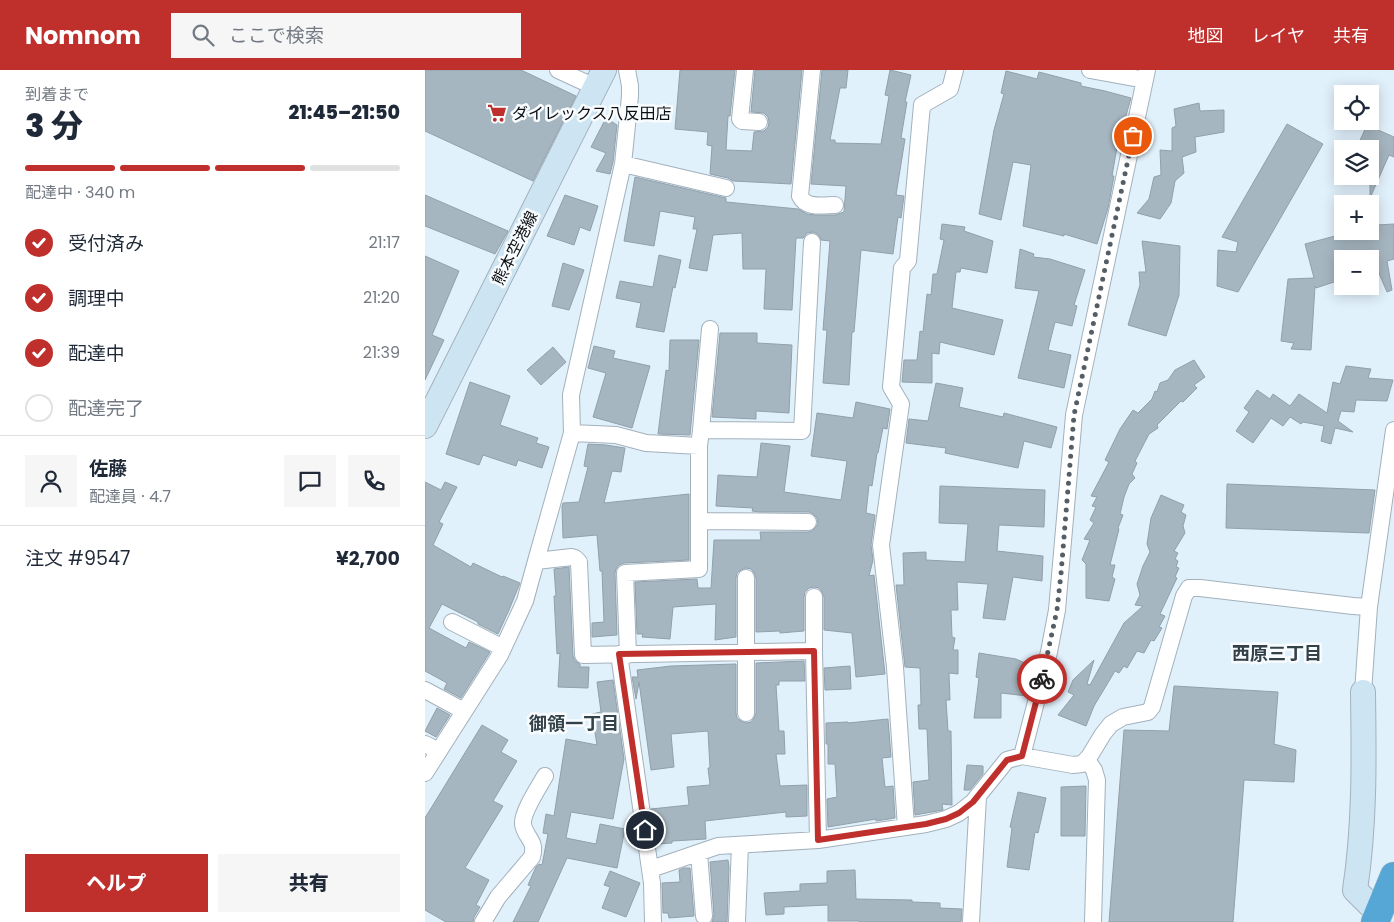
<!DOCTYPE html>
<html lang="ja">
<head>
<meta charset="utf-8">
<style>
	body { margin:0; font-family:Poppins,"Noto Sans JP",sans-serif; background:#f6f6f7; color:#1f2937; height:100vh; display:flex; flex-direction:column; font-size:19px; white-space:nowrap }
	* { box-sizing:border-box; margin:0 }
	p { font-size:16px; color:#747a83 }
	.icon { flex:none; width:28px; height:28px; fill:none; stroke:currentColor; stroke-width:2; stroke-linecap:round; stroke-linejoin:round }
	.map { position:relative; flex:1; overflow:hidden }
	.details { display:flex; flex-direction:column; background:#fff; width:425px }
	.details>* { flex:none }
	.buttons { position:absolute; left:909px; top:15px; display:grid; gap:10px }
	.buttons a { display:grid; place-items:center; width:45px; height:45px; border-radius:0px; background:#fff; box-shadow:0 2px 12px #0003; font-size:25px }
	.pin { position:absolute; display:grid; place-items:center; width:42px; height:42px; color:#fff; margin:-21px; border:2px solid #fff; border-radius:50%; box-shadow:0 1px 5px #0007 }
	.courier { position:absolute; display:grid; place-items:center; width:50px; height:50px; margin:-25px; border:4px solid #bf302d; border-radius:50%; background:#fff; color:#222; box-shadow:0 1px 6px #0007 }
	.headline em { font-style:normal; font-weight:800 }
	.headline div { display:flex; flex-direction:column-reverse }
	.headline { display:flex; align-items:center; justify-content:space-between; height:85px; padding:0 25px }
	h1 { font-size:32px; font-weight:800; line-height:38px }
	.bar { display:grid; grid-template-columns:repeat(4,1fr); gap:8px 5px; align-content:center; height:60px; padding:0 25px }
	.bar i { height:6px; border-radius:4px; background:#e0e1e3 }
	.bar .on { background:#bf302d }
	.bar p { grid-column:span 4 }
	.line { display:flex; align-items:center; gap:12px; padding:0 25px; border-top:1px solid #e0e1e3 }
	.line div { flex:1 }
	.round { display:grid; place-items:center; flex:none; width:52px; height:52px; border-radius:0px; background:#f6f6f7 }
	ol { padding:0 25px; list-style:none }
	li { display:flex; align-items:center; gap:15px; height:55px }
	li p { margin-inline-start:auto }
	li .icon { padding:5px; border-radius:50%; background:#bf302d; color:#fff; stroke-width:4 }
	li:last-child { color:#747a83 }
	li i { width:28px; height:28px; border:2px solid #e0e1e3; border-radius:50% }
	.button { display:flex; gap:10px; margin-top:auto; padding:10px 25px }
	.button a { flex:1; height:58px; border-radius:0px; background:#bf302d; color:#fff; font-size:20px; font-weight:800; line-height:58px; text-align:center }
	.button a+a { background:#f6f6f7; color:#1f2937 }
	header { display:flex; align-items:center; gap:30px; box-sizing:border-box; height:70px; padding:0 25px; background:#bf302d; color:#fff }
	header strong { font-size:24px }
	nav { display:flex; gap:28px; margin-inline-start:auto; font-size:18px }
	.search { width:350px; height:45px; background:#f6f6f7; display:flex; align-items:center; gap:12px; box-sizing:border-box; padding:0 18px; border-radius:0px; color:#747a83; font-size:19px }
	main { display:flex; flex:1; min-height:0 }
	.map>svg:first-child { display:block }
	.building { fill:#a6b6c0; stroke:#91a0aa }
	.lines { fill:none; stroke-linecap:round; stroke-linejoin:round }
	.street-casing { stroke:#a2b1bc; stroke-width:18 }
	.secondary-casing { stroke:#a2b1bc; stroke-width:26 }
	.highway-casing { stroke:#cecfd0; stroke-width:29 }
	.street { stroke:#fff; stroke-width:16 }
	.secondary { stroke:#cde5f3; stroke-width:24 }
	.highway { stroke:#57a7d6; stroke-width:28 }
	.done { stroke:#555e65; stroke-width:5; stroke-dasharray:0 9 }
	.route { stroke:#bf302d; stroke-width:6 }
	.labels { text-anchor:middle; dominant-baseline:central; stroke-width:5; stroke-linejoin:round; paint-order:stroke }
	.poi-label { font-size:16px; fill:#0a0f13; stroke:#f9fcfe; text-anchor:start }
	.street-label { font-size:16px; fill:#0a0f13; stroke:#f9fcfe }
	.neighbourhood-label { font-size:18px; font-weight:bold; fill:#334149; stroke:#f9fcfe }
</style>
</head>
<body>
<header>
<strong>Nomnom</strong>
<div class="search"><svg class="icon" aria-label="search" viewBox="0 0 24 24"><circle cx="10" cy="10" r="6"/><path d="M15 15l6 6"/></svg>ここで検索</div>
<nav><a>地図</a><a>レイヤ</a><a>共有</a></nav>
</header>
<main>
<section class="details">
<div class="headline"><div><h1>3 分</h1><p>到着まで</p></div><em>21:45–21:50</em></div>
<div class="bar"><i class="on"></i><i class="on"></i><i class="on"></i><i></i><p>配達中 · 340 m</p></div>
<ol>
<li><svg class="icon" aria-label="check" viewBox="0 0 24 24"><path d="M5 12l5 5 9-10"/></svg>受付済み<p>21:17</p></li>
<li><svg class="icon" aria-label="check" viewBox="0 0 24 24"><path d="M5 12l5 5 9-10"/></svg>調理中<p>21:20</p></li>
<li><svg class="icon" aria-label="check" viewBox="0 0 24 24"><path d="M5 12l5 5 9-10"/></svg>配達中<p>21:39</p></li>
<li><i></i>配達完了</li>
</ol>
<div class="line" style="height:90px"><a class="round"><svg class="icon" aria-label="person" viewBox="0 0 24 24"><circle cx="12" cy="8" r="4"/><path d="M4 21q1-7 8-7t8 7"/></svg></a><div><b>佐藤</b><p>配達員 · 4.7</p></div><a class="round"><svg class="icon" aria-label="chat" viewBox="0 0 24 24"><path d="M4 5h16v11H9l-5 4z"/></svg></a><a class="round"><svg class="icon" aria-label="phone" viewBox="0 0 24 24"><path d="M5 4h4l2 5-3 2q2 4 5 5l2-3 5 2v4C11 20 4 13 5 4z"/></svg></a></div>
<div class="line" style="height:65px"><div>注文 #9547</div><b>¥2,700</b></div>
<div class="button"><a>ヘルプ</a><a>共有</a></div>
</section>
<div class="map">
<svg width="969" height="852" viewBox="0 0 969 852">
	<rect width="100%" height="100%" fill="#e1f1fc"/>
	<path class="building" d="M0,0H96L151,26L108,111L0,61Z
		M255,0H310L305,46H303L301,80L327,81L329,62L339,61L343,57L344,52L343,47L339,43L326,42L330,0H377L366,114L308,111L303,108L285,104L287,76L282,75L283,62L250,59Z
		M397,0H423L421,18H415L405,70H410V73L456,74L464,26L460,25L465,0L486,5L480,32H482L476,68L480,69L471,125L479,126L476,148L473,147L468,184L436,180L429,262H427L424,315L398,313L402,260H398L405,171L396,170L393,164L388,162L382,163L378,168H371L367,240L339,239L341,199H318L317,163L288,165L282,201L264,198L272,159H268L270,147L235,141L229,176L199,171L210,107L301,128V132L373,139L382,144L390,145H410L419,142L421,116L386,114Z
		M581,1L612,9L614,2L656,13V16L680,21L706,28L700,49L697,48L687,106H689L683,138L672,174L639,164V166L598,156L606,95L588,92L576,150L554,144L569,60L579,24L576,23Z
		M774,33L775,41L799,40V62L770,67L771,82L757,87L759,103L750,111L746,133L735,149L712,143L724,129L729,107L736,105L735,80L747,81V58L751,56L749,39Z
		M181,48L192,55L188,92L185,104L171,101L181,83L166,77Z
		M862,54L898,74L813,222L792,216L793,180L811,182L813,172L797,167Z
		M942,55L969,67V87L964,85L945,128V79H931Z
		M0,125L83,161L70,184L0,156Z
		M140,125L173,136L165,161L155,157L149,175L122,166Z
		M517,154L540,157L539,161L568,171L562,203L536,198L535,202H531L527,238L578,250L569,285L515,272L514,284L507,283V313L477,312L479,290H492L495,261L498,262L502,224L506,225L508,204H512L519,170L515,169Z
		M969,154V189L962,191L967,220L962,222L950,194L945,195V189H918V209L891,218L890,216L886,280L866,279L869,273L856,271L863,209L889,208L880,174L929,161H945V157L952,155Z
		M717,171L755,176L754,225L741,266L703,255L715,215L714,202H721Z
		M595,179L609,184L608,187L625,189L660,200L649,235L652,236L647,256L630,252L623,280L646,285L639,318L593,308L614,221L590,218Z
		M234,185L256,190L250,218L248,217L239,262L211,257L216,233L191,228L195,211L228,217Z
		M0,186L34,201L7,265L19,270L0,310Z
		M138,193L159,200L144,240L127,236Z
		M295,263H332V273L367,275L364,343L331,341V349L287,347Z
		M245,270H274L265,365L233,364L241,300L244,301Z
		M169,276L190,281L188,288L225,296L207,358L168,347L181,303L163,298Z
		M128,277L141,292L116,315L102,300Z
		M769,290L780,307L769,315L772,318L758,332L756,331L732,355L733,358L724,364L710,391L712,393L707,404L710,408L704,414L699,427L695,444L698,445L693,458L694,459L685,495H690L687,507L690,509L684,531L661,528V494L657,490L665,470L659,469L669,453L665,450L671,437L667,436L672,427L666,426L684,392L680,390L695,359L708,340L713,343L727,329L730,321L732,322L735,313L743,310L750,300Z
		M921,296L946,299L943,308L968,310L962,331L931,330L929,342L916,341L913,351L928,362L910,358L906,374L896,371L899,356L878,352L876,354L865,347L858,356L846,348L828,373L811,361L824,342L819,338L832,320L845,329L848,324L865,336L874,324L902,343L908,312L915,314Z
		M45,312L85,326L75,355L113,368L111,373L124,377L117,398L93,390L91,396L58,385L54,395L21,384Z
		M511,313L538,318L534,337L578,347L579,343L632,357L626,378L599,371L593,398L520,383L521,378L481,373L484,349L503,351Z
		M431,332L465,339L462,359L458,358L453,383H452L447,416L444,415L441,443L450,445L446,475L448,490L444,506L449,505L460,604L431,607L427,563L399,560V527L397,522L394,518L389,517L384,518L380,522L379,527V561L355,563V561L331,562V508L329,503L326,499L321,498L316,500L312,503L311,508V567L290,570L291,534L248,537L245,569L217,567L218,564H212L210,512L272,509L273,518H286L289,470H336L335,462H383L387,461L391,457L393,453L392,448L388,444L384,442H335L327,441L328,438L291,436L293,405L332,407L336,373L365,376L359,422L416,430L422,391L386,386L392,343L428,348Z
		M163,374L181,375L200,378L196,402L187,401L179,433L264,424V490L199,493L194,495L191,499L190,503L192,565L167,567V553L179,552L177,501H175L172,465L138,468L137,437L138,433L154,432L163,397L159,396Z
		M0,412L16,420L20,412L32,417L14,452L18,454L8,475L46,497L48,493L77,507L78,506L95,513L84,540L73,564L53,554V552L17,534L4,558L41,578L44,572L65,582L36,628L19,619L22,613L0,601Z
		M802,414L950,420L944,463L801,458Z
		M515,416L620,420L619,457L574,455L572,481L618,486L617,511L588,507L580,550L558,548L563,514L532,512L533,540H526L527,567L530,568L528,580H533V604L524,603L525,630H521L523,661H526L527,735L517,734L518,740L490,745L488,712L504,710L502,659H494L493,635H496L495,598L480,597L471,515H479L478,483L501,482V490L540,492L543,454L514,453Z
		M736,425L759,435L756,442L761,445L758,456L760,463L749,481L753,483L750,489L753,491L751,497L754,498L750,507L752,508L735,544L740,546L734,557L737,558L729,571L726,570L719,583L712,581L702,598L699,596L694,603L690,601L669,636L661,656L633,645L649,625L643,622L648,610L669,590L662,614L665,615L699,553L718,536L710,535L715,525L712,514L718,496L725,482L722,474L726,448Z
		M144,497L148,586L150,591L155,594V597H164L163,618L133,617L135,583L132,584L129,526H131L129,499Z
		M554,583L591,589L609,597L602,626L576,623V648H549L554,608L551,607Z
		M379,591L380,611H354V615H351L354,661H359L360,684H351L355,716L382,715V746L361,747V742L280,751L281,769L247,771V773L233,774V768L231,772L226,739L264,735L262,717L285,715L283,698H285L283,661L246,664L249,697L226,700L214,612L211,629L207,607H213L212,600L246,596L311,594V643L312,648L316,651L321,653L326,652L329,648L331,643V593Z
		M425,596L426,619L400,620L399,598Z
		M188,610L199,689L188,749L146,742L141,768L171,774L175,754L200,759L192,798L142,788L113,852H88L106,816L103,815L111,797L114,794L117,795L123,764L118,763L121,744L129,746L141,669L172,675L167,644L176,642L172,612Z
		M749,616L853,622L849,674L871,680L869,712L819,710L808,852H684L699,660L744,661Z
		M12,638L25,645L11,667L0,661Z
		M463,649L466,687L457,688L460,717L468,716L470,748L451,751V749L403,757L402,729L412,727L410,694H403V674H401V653L423,652V653Z
		M57,655L83,670L76,682L92,691L68,731L78,736L40,798L64,810L51,835L55,837L49,847L48,852H21L0,840V748Z
		M542,695L558,696V704L545,720H539Z
		M661,716L660,766H636V717Z
		M593,722L621,728L613,763L610,762L604,800L582,797L587,758L585,757Z
		M303,790L304,797L302,852H287L289,845L285,792Z
		M259,798H265L269,846L244,848L243,843H238L237,813L255,812L254,800Z
		M430,800L431,829L487,830V832L515,833V838L537,839L536,852H434V851H403V835L359,837V844L341,845L339,823L375,821V814L402,813V801Z
		M185,801L215,813L201,847L177,838L185,817L179,815Z"/>
	<g class="lines">
		<g class="street-casing">
			<path id="street" d="M133,0L170,17
				M320,0L315,49L317,51L334,52
				M387,0L375,126C381,139 398,135 410,135
				M665,0L720,10
				M198,94L301,118
				M276,360L285,259
				M147,363L191,365L221,373L274,376
				M274,451L383,452
				M111,491L147,487L150,488L154,492L158,585L389,581L393,770
				M27,552L78,578
				M389,581V527
				M194,584L227,813L228,852
				M203,585L200,503L274,499V376L276,360L377,361L387,172
				M0,620L39,641
				M938,622L944,537L969,360
				M321,643V508
				M0,674L14,681
				M597,686L624,582L632,540L649,345L722,0
				M662,690L669,700L672,710L668,852
				M0,703L75,585L100,531L111,491L147,363L146,325L198,94L205,26V16L202,0
				M481,757L470,597L456,475L476,334L466,317L477,198L483,191L497,35L525,19L530,0
				M274,783L279,846
				M226,799L293,776L393,770L501,754L521,749L534,743L548,732L582,690L597,686L648,695L657,694L664,687L678,664L686,654L698,647L723,642L727,637L759,526L764,518H775L928,536L944,537
				M58,852L73,827L107,787C112,770 100,768 98,754C97,742 114,717 120,706
				M312,852L315,775
				M546,852L553,727"/>
		</g>
		<g class="secondary-casing">
			<path id="secondary" d="M0,356L179,0
				M938,622C939,688 940,754 930,820L954,844"/>
		</g>
		<g class="highway-casing">
			<path id="highway" d="M950,852L969,806"/>
		</g>
		<use href="#street" class="street"/>
		<use href="#secondary" class="secondary"/>
		<use href="#highway" class="highway"/>
	</g>
	<g class="lines">
		<path class="done" d="M617,609L632,540L636,504L649,345L708,66"/>
		<path class="route" d="M220,760L194,584L389,581L393,770L501,754L521,749L534,743L548,732L582,690L597,686L617,609"/>
	</g>
	<defs>
		<g id="supermarket-bare" transform="scale(1.5)"><path d="M-6-5.5h2.5l.6 2H6L4.5 2H-2.5L-4.4-4H-6ZM-1.5 3.2a1.3 1.3 0 1 0 .1 0ZM3 3.2a1.3 1.3 0 1 0 .1 0Z" fill="#bf302d" stroke="#f9fcfe" stroke-width="2.5" paint-order="stroke"/></g>
	</defs>
	<g fill-rule="evenodd">
		<use href="#supermarket-bare" x="72" y="43"/>
	</g>
	<g class="labels">
		<g class="poi-label">
			<text x="87" y="43">ダイレックス八反田店</text>
		</g>
		<g class="street-label">
			<text transform="translate(90 178) rotate(-63)">熊本空港線</text>
		</g>
		<g class="neighbourhood-label">
			<text x="852" y="583">西原三丁目</text>
			<text x="149" y="653">御領一丁目</text>
		</g>
	</g>
</svg>
<div class="buttons">
<a><svg class="icon" aria-label="locate" viewBox="0 0 24 24"><circle cx="12" cy="12" r="6"/><path d="M12 2v4M12 18v4M2 12h4M18 12h4"/></svg></a>
<a><svg class="icon" aria-label="layers" viewBox="0 0 24 24"><path d="M12 4l9 5-9 5-9-5zM3 14l9 5 9-5"/></svg></a>
<a>+</a>
<a>−</a>
</div>
<div class="pin" style="left:708px;top:66px;background:#ea580c"><svg class="icon" aria-label="bag" viewBox="0 0 24 24"><path d="M5 8h14l-1 12H6zM9 8a3 3 0 0 1 6 0"/></svg></div>
<div class="pin" style="left:220px;top:760px;background:#1f2937"><svg class="icon" aria-label="home" viewBox="0 0 24 24"><path d="M3 11l9-7 9 7M6 9v11h12V9"/></svg></div>
<div class="courier" style="left:617px;top:609px"><svg class="icon" aria-label="bike" viewBox="0 0 24 24"><circle cx="6" cy="16" r="4"/><circle cx="18" cy="16" r="4"/><path d="M6 16l4-8h5l3 8M10 8l3 8H6M13 5h3"/></svg></div>
</div>
</main>
</body>
</html>
